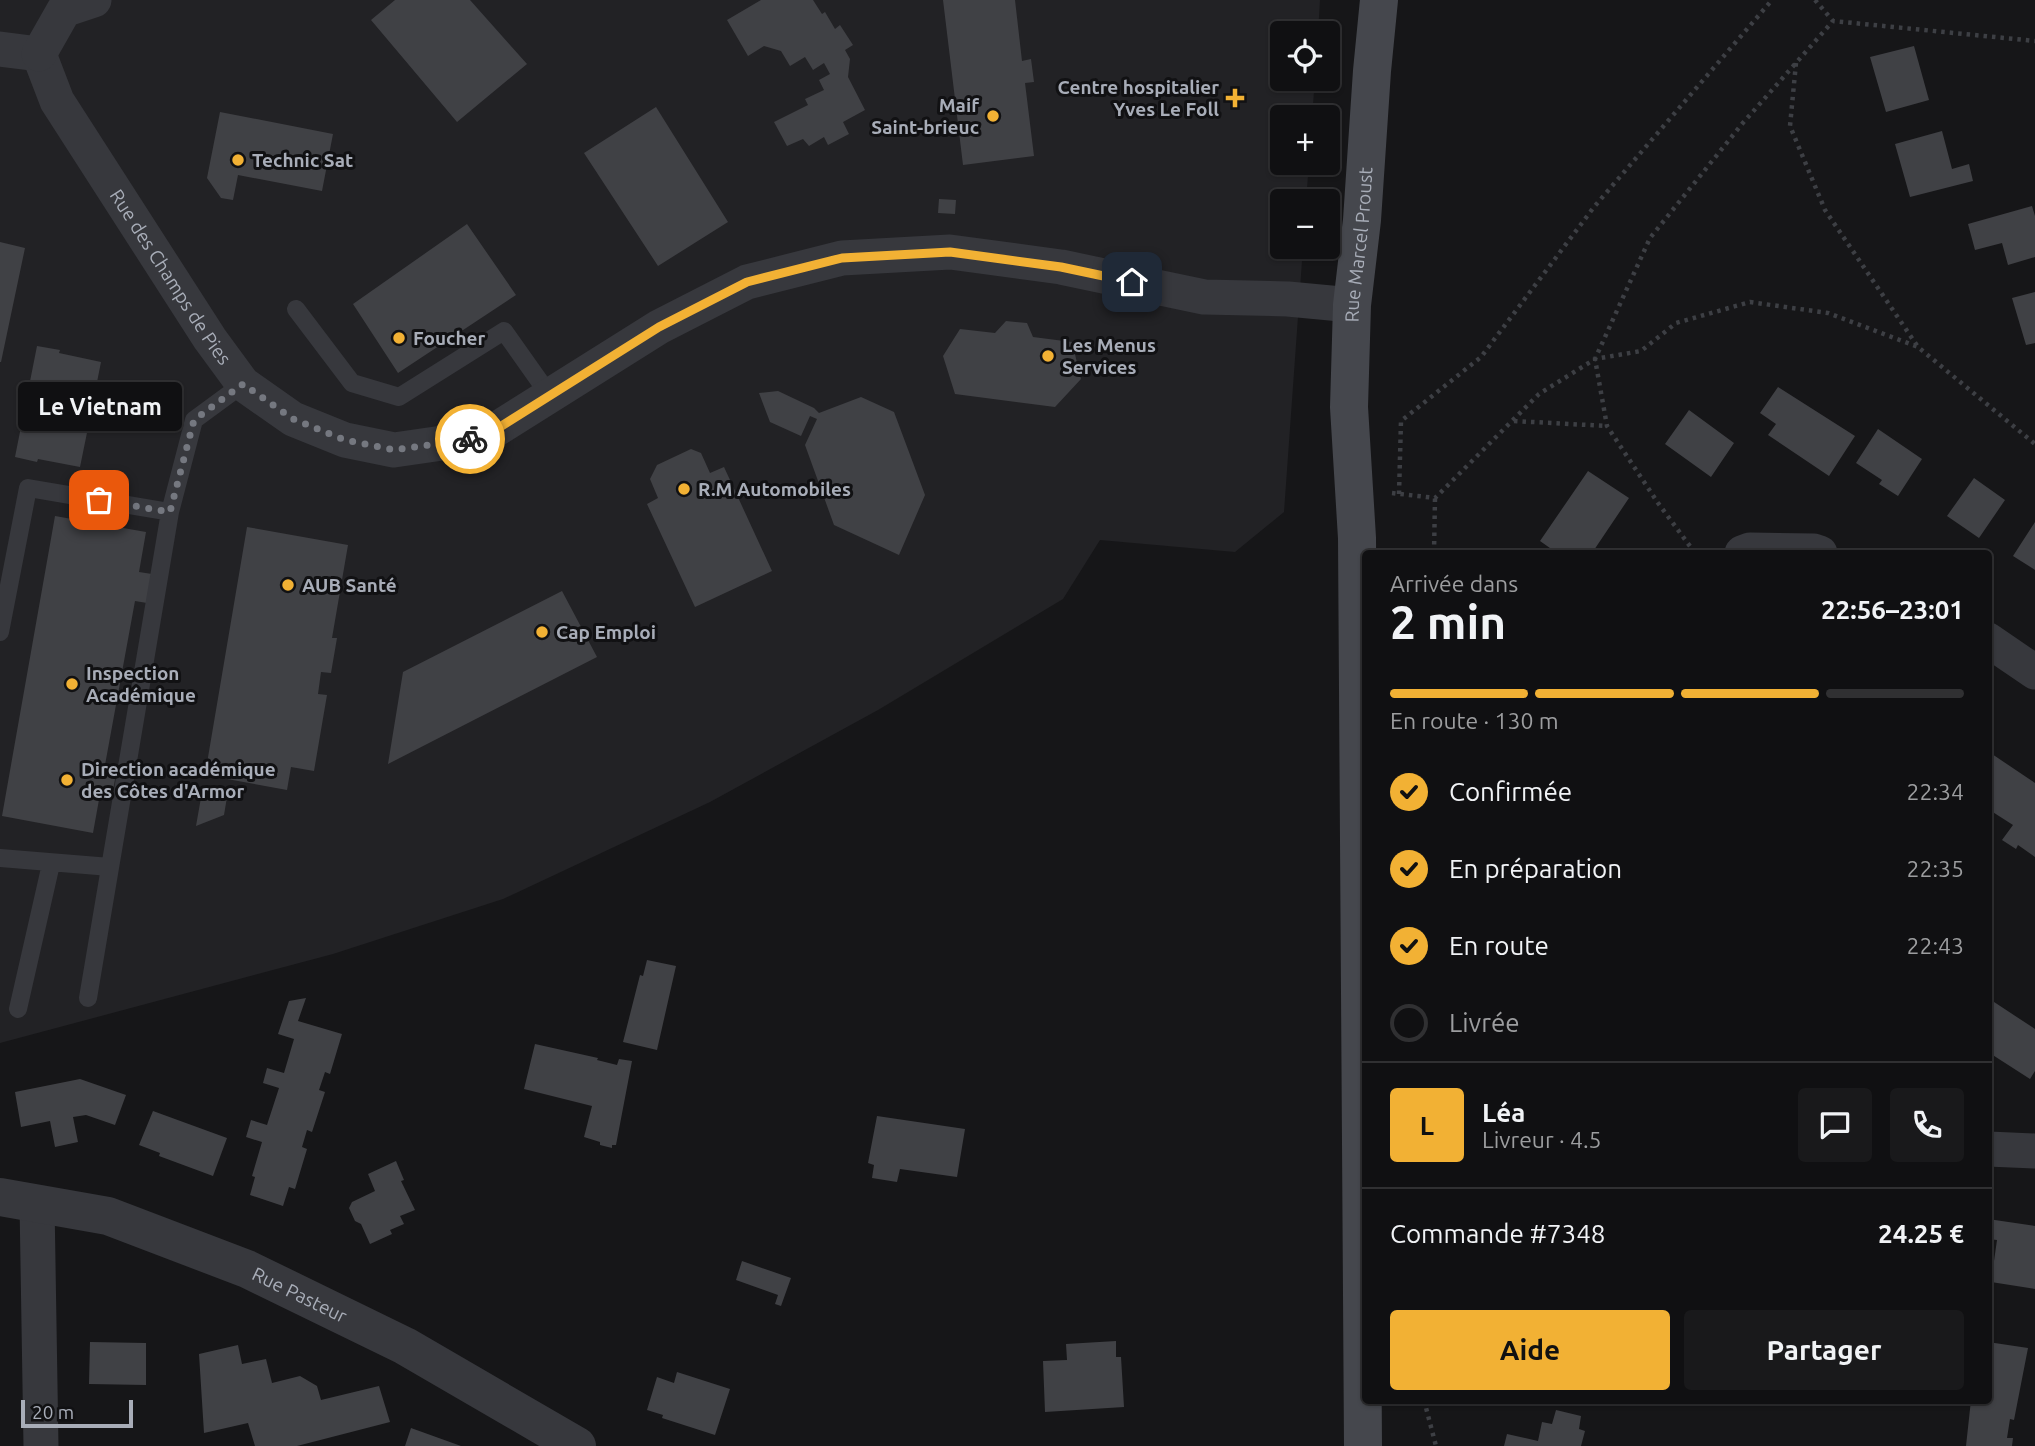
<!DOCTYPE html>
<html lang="fr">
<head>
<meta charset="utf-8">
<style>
	body { margin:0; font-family:Ubuntu,sans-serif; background:#19191b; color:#f1f3f6; height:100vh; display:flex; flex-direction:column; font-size:26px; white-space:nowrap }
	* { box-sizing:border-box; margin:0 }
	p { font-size:23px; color:#9c9d9f }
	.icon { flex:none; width:38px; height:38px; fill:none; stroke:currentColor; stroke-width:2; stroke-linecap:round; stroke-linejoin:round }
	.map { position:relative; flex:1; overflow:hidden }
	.details { position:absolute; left:1362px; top:550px; width:630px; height:854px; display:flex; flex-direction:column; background:#101012; border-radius:7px; box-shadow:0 2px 5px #0004,0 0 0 2px #303032 }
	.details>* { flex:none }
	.tools { position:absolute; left:1270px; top:21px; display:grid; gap:14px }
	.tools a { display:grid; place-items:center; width:70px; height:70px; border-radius:7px; background:#101012; box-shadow:0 2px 5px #0004,0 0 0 2px #303032; font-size:35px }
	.scale { position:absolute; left:21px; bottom:18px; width:112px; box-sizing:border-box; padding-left:7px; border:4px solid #a8adb8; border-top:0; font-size:19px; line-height:24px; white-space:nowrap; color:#a8adb8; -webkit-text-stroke:5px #111113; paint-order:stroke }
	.pin { position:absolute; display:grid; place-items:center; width:60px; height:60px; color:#fff; margin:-30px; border-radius:14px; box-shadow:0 4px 10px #0006 }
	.courier { position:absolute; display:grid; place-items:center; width:70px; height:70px; margin:-35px; border:5px solid #f2b134; border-radius:50%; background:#fff; color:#222; box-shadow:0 2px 9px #0007 }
	.bubble { position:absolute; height:49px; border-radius:7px; background:#101012; box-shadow:0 2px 5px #0004,0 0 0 2px #303032; font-size:23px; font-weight:700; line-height:49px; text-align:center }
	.summary em { font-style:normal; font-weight:700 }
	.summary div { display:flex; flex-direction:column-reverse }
	.summary { display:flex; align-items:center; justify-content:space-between; height:119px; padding:0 28px }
	h1 { font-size:46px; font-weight:700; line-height:52px }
	.bar { display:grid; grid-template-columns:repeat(4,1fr); gap:10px 7px; align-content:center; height:84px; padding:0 28px }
	.bar i { height:9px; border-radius:5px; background:#303032 }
	.bar .active { background:#f2b134 }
	.bar p { grid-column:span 4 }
	.line { display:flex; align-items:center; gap:18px; padding:0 28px; border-top:2px solid #303032 }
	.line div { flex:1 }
	.round { display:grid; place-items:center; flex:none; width:74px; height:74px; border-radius:7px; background:#19191b }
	ol { padding:0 28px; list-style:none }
	li { display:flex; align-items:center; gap:21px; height:77px }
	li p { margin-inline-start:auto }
	li .icon { padding:7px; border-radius:50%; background:#f2b134; color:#111; stroke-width:4 }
	li:last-child { color:#9c9d9f }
	li i { width:38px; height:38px; border:4px solid #303032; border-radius:50% }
	.button { display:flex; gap:14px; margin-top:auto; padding:14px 28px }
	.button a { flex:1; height:80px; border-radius:7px; background:#f2b134; color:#111; font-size:28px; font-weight:700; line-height:80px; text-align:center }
	.button a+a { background:#19191b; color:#f1f3f6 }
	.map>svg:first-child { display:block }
	.built { fill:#222225 }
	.building { fill:#404145 }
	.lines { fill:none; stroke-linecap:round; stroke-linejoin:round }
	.path { stroke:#3d3f44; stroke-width:4.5; stroke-dasharray:3.5 5; stroke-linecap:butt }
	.service { stroke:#37383d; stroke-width:18 }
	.minor { stroke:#37383d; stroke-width:35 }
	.tertiary { stroke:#37383d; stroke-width:38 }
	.secondary { stroke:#45474d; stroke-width:38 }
	.done { stroke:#757880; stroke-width:7; stroke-dasharray:0 12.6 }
	.route { stroke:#f2b134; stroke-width:9 }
	.poi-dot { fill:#f2b134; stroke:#111113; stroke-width:2.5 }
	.labels { text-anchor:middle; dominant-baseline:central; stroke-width:6; stroke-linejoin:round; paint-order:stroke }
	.poi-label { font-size:19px; font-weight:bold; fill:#a8adb8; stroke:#111113; text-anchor:start }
	.street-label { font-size:19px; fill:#a8adb8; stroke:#111113 }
</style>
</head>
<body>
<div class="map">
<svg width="2035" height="1446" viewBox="0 0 2035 1446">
	<rect width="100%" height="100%" fill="#161618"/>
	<path class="built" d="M0,0H1320L1318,33H1283V79H1315L1312,117H1283V163H1309L1306,201H1283V247H1303L1284,512L1235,552L1100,540L1063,599L878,710L710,802L503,899L333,954L0,1043Z"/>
	<path class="building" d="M395,0H470L527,64L457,122L371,20Z
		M761,0H813L822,14L825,12L835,29L840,25L853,45L845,50L850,59L848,77L865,110L843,122L849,134L828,145L824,137L809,146L803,139L787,146L774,122L808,105L805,99L824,90L819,80L830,74L824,63L813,70L805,57L790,66L781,51L764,46L748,56L727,20Z
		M943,0H1015L1022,61L1031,59L1034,82L1025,83L1034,156L963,165Z
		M1914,46L1929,100L1886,112L1870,57Z
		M656,107L728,222L658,266L584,153Z
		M220,112L333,134L322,191L238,175L233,200L221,198L207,178Z
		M1942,131L1952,169L1969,164L1973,181L1910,197L1895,144Z
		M939,199L956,200L955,214L938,213Z
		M2032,206L2035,216V257L2008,265L2002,243L1975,250L1968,224Z
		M467,224L516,295L398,373L353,304Z
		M0,242L25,248L1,362H0Z
		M2035,292V343L2026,345L2012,298Z
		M1006,321L1027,323L1033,337L1072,342L1081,379L1055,407L955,394L943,356L960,329L995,333Z
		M37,346L60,350L59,353L101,362L95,392L106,408L90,418L80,467L38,459L37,462L15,457Z
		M1778,387L1855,436L1829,476L1768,435L1776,424L1760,413Z
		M778,391L814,408L819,413L861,397L894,412L925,495L899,555L834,525L805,445L817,419L810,416L801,436L770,422L759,393Z
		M1689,410L1734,443L1711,477L1665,444Z
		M1878,429L1922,459L1898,496L1879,484L1882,480L1856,463Z
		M691,449L701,453L710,473L724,467L772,571L695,607L647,504L658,498L650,479L657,465Z
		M1588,471L1629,498L1592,553H1557L1540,541Z
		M1974,478L2005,500L1979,538L1947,516Z
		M55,516L146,532L139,572L152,574L147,603L135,601L105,765L117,767L112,797L100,794L93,833L2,816Z
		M2035,522V570L2013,556Z
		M247,527L348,545L332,638H337L331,673L321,672L318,694L327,695L314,771L291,767L287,790L205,775Z
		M562,591L597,657L388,764L403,672Z
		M1992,754L2035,783V857L2018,845L2016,849L2002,840L2013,825L1988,809V761Z
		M202,792L227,797L224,815L196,826Z
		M647,960L676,966L657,1050L623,1042L640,975L643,976Z
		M306,998L298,1021L342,1034L330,1074L325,1072L319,1090L325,1092L312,1132L307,1130L302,1147L307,1149L295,1189L289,1187L283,1206L250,1195L255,1177L252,1176L262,1142L246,1137L251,1120L267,1125L279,1088L263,1083L267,1068L284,1073L294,1039L278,1034L289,1001Z
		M1988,998L2035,1029V1071L2030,1079L1988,1052Z
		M535,1044L598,1058L597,1060L617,1065L619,1059L632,1061L616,1145H612V1148L600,1145V1142L584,1137L592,1106L524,1089Z
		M80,1079L126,1095L115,1125L86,1115L73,1117L78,1142L55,1147L50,1121L21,1127L15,1092Z
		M153,1111L227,1138L213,1176L159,1156L160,1153L139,1145Z
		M877,1116L965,1129L957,1177L900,1169L897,1182L872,1178L874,1165L868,1163Z
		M396,1161L404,1180L401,1181L415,1210L400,1216L404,1224L390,1230L392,1234L370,1244L361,1224L355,1221L349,1208L352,1202L375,1191L368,1174Z
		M1988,1219L2035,1226V1289L1991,1282L1997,1240L1988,1239Z
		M742,1261L791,1278L781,1306L775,1304L778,1295L736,1280Z
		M1116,1341V1357H1121L1124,1407L1045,1412L1043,1361L1067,1360L1066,1344Z
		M90,1342L146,1343V1385L89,1384Z
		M1988,1342L2028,1348L2014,1420L2010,1419L2007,1438H2013L2012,1446H1966L1971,1400H1988Z
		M238,1345L242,1364L266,1359L272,1383L300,1376L317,1386L321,1400L379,1386L390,1422L297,1446H255L248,1423L204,1433L199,1354Z
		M677,1372L730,1389L715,1435L662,1418L663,1415L647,1410L657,1377L674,1383Z
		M1556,1410L1581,1416L1579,1429L1585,1431L1581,1446H1504L1507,1434L1538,1441L1542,1422L1552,1424Z
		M411,1428L461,1446H405Z"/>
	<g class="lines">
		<path class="path" d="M1815,0L1833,21
			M1796,63L1790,126L1825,210L1918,347L2035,444
			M1514,421L1607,426
			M1392,493L1435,498L1539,394L1595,359L1650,238L1742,124L1833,21L2035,41
			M1399,494L1401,421L1481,357L1594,207L1772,0
			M1434,553L1435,498
			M1695,553L1658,503L1607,426L1595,359L1641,351L1676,323L1750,302L1828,313L1918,347
			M1424,1400L1436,1446"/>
		<path class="service" d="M296,309L352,383L399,397L504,331L550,396
			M0,632L28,488L170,512
			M0,858L110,867
			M88,998L170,512L194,420L243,384
			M18,1009L51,864"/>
		<g class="minor">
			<path id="s1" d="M0,49L39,54L57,101L210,339L243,384L293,419L345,440L394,450L484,437L659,327L747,282L842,258L950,252L1061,267L1204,297L1288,299L1352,305"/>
			<path d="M39,54L64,10L94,0"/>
			<path d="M1742,553L1750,550L1814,551L1820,553"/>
			<path d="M1988,640L2035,672"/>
			<path d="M1988,1149L2035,1151"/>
			<path d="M37,1203L41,1446"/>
		</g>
		<path class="tertiary" id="s2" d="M0,1197L108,1216L247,1269L405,1346L577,1446"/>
		<path class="secondary" id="s3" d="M1363,1446L1357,538L1349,407L1352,305L1362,220L1372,71L1379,0"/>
	</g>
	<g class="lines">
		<path class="done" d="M99,500L170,512L194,420L243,384L293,419L345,440L394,450L470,439"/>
		<path class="route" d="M470,439L484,437L659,327L747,282L842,258L950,252L1061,267L1132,282"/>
	</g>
	<g class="poi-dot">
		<path d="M1231.5 87.5h7v7h7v7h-7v7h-7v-7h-7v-7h7z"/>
		<circle cx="993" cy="116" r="7"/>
		<circle cx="238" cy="160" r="7"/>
		<circle cx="399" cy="338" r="7"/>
		<circle cx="1048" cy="356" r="7"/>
		<circle cx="684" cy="489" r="7"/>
		<circle cx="288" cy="585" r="7"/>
		<circle cx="542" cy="632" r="7"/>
		<circle cx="72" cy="684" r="7"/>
		<circle cx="67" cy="780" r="7"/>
	</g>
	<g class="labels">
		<g class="poi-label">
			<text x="1219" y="87" text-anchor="end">Centre hospitalier<tspan x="1219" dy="22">Yves Le Foll</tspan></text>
			<text x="979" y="105" text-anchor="end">Maif<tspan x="979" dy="22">Saint-brieuc</tspan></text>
			<text x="252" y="160">Technic Sat</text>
			<text x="413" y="338">Foucher</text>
			<text x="1062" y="345">Les Menus<tspan x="1062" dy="22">Services</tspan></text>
			<text x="698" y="489">R.M Automobiles</text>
			<text x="302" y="585">AUB Santé</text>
			<text x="556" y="632">Cap Emploi</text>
			<text x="86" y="673">Inspection<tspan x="86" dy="22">Académique</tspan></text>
			<text x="81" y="769">Direction académique<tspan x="81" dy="22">des Côtes d'Armor</tspan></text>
		</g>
		<g class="street-label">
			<text stroke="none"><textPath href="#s3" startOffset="1202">Rue Marcel Proust</textPath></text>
			<text stroke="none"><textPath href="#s1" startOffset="299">Rue des Champs de Pies</textPath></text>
			<text stroke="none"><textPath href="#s2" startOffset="317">Rue Pasteur</textPath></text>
		</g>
	</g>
</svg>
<div class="tools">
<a><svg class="icon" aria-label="locate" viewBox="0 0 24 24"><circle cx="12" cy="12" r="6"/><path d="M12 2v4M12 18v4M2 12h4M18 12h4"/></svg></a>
<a>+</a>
<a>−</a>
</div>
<div class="scale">20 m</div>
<div class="pin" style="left:99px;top:500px;background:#ea580c"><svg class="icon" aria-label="bag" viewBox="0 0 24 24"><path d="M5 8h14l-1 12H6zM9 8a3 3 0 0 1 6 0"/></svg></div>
<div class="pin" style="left:1132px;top:282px;background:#1f2937"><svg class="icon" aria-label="home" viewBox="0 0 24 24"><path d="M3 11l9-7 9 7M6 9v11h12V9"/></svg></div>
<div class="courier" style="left:470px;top:439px"><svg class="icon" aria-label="bike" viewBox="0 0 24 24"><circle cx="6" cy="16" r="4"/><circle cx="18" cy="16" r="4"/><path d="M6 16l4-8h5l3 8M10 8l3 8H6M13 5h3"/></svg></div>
<div class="bubble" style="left:18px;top:382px;width:164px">Le Vietnam</div>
<section class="details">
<div class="summary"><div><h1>2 min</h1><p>Arrivée dans</p></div><em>22:56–23:01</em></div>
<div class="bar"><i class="active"></i><i class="active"></i><i class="active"></i><i></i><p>En route · 130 m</p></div>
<ol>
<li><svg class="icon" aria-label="check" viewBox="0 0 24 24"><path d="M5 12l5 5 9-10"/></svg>Confirmée<p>22:34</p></li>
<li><svg class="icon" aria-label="check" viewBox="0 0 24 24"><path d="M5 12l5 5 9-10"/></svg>En préparation<p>22:35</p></li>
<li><svg class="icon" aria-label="check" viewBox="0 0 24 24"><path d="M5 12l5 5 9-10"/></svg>En route<p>22:43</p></li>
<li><i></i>Livrée</li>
</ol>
<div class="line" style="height:126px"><b class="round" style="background:#f2b134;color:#111">L</b><div><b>Léa</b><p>Livreur · 4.5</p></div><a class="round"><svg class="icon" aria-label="chat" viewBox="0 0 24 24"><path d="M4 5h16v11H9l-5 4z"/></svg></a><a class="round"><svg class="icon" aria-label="phone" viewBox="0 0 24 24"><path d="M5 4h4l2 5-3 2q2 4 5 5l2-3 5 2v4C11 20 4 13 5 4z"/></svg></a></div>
<div class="line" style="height:91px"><div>Commande #7348</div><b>24.25 €</b></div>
<div class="button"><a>Aide</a><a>Partager</a></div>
</section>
</div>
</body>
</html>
